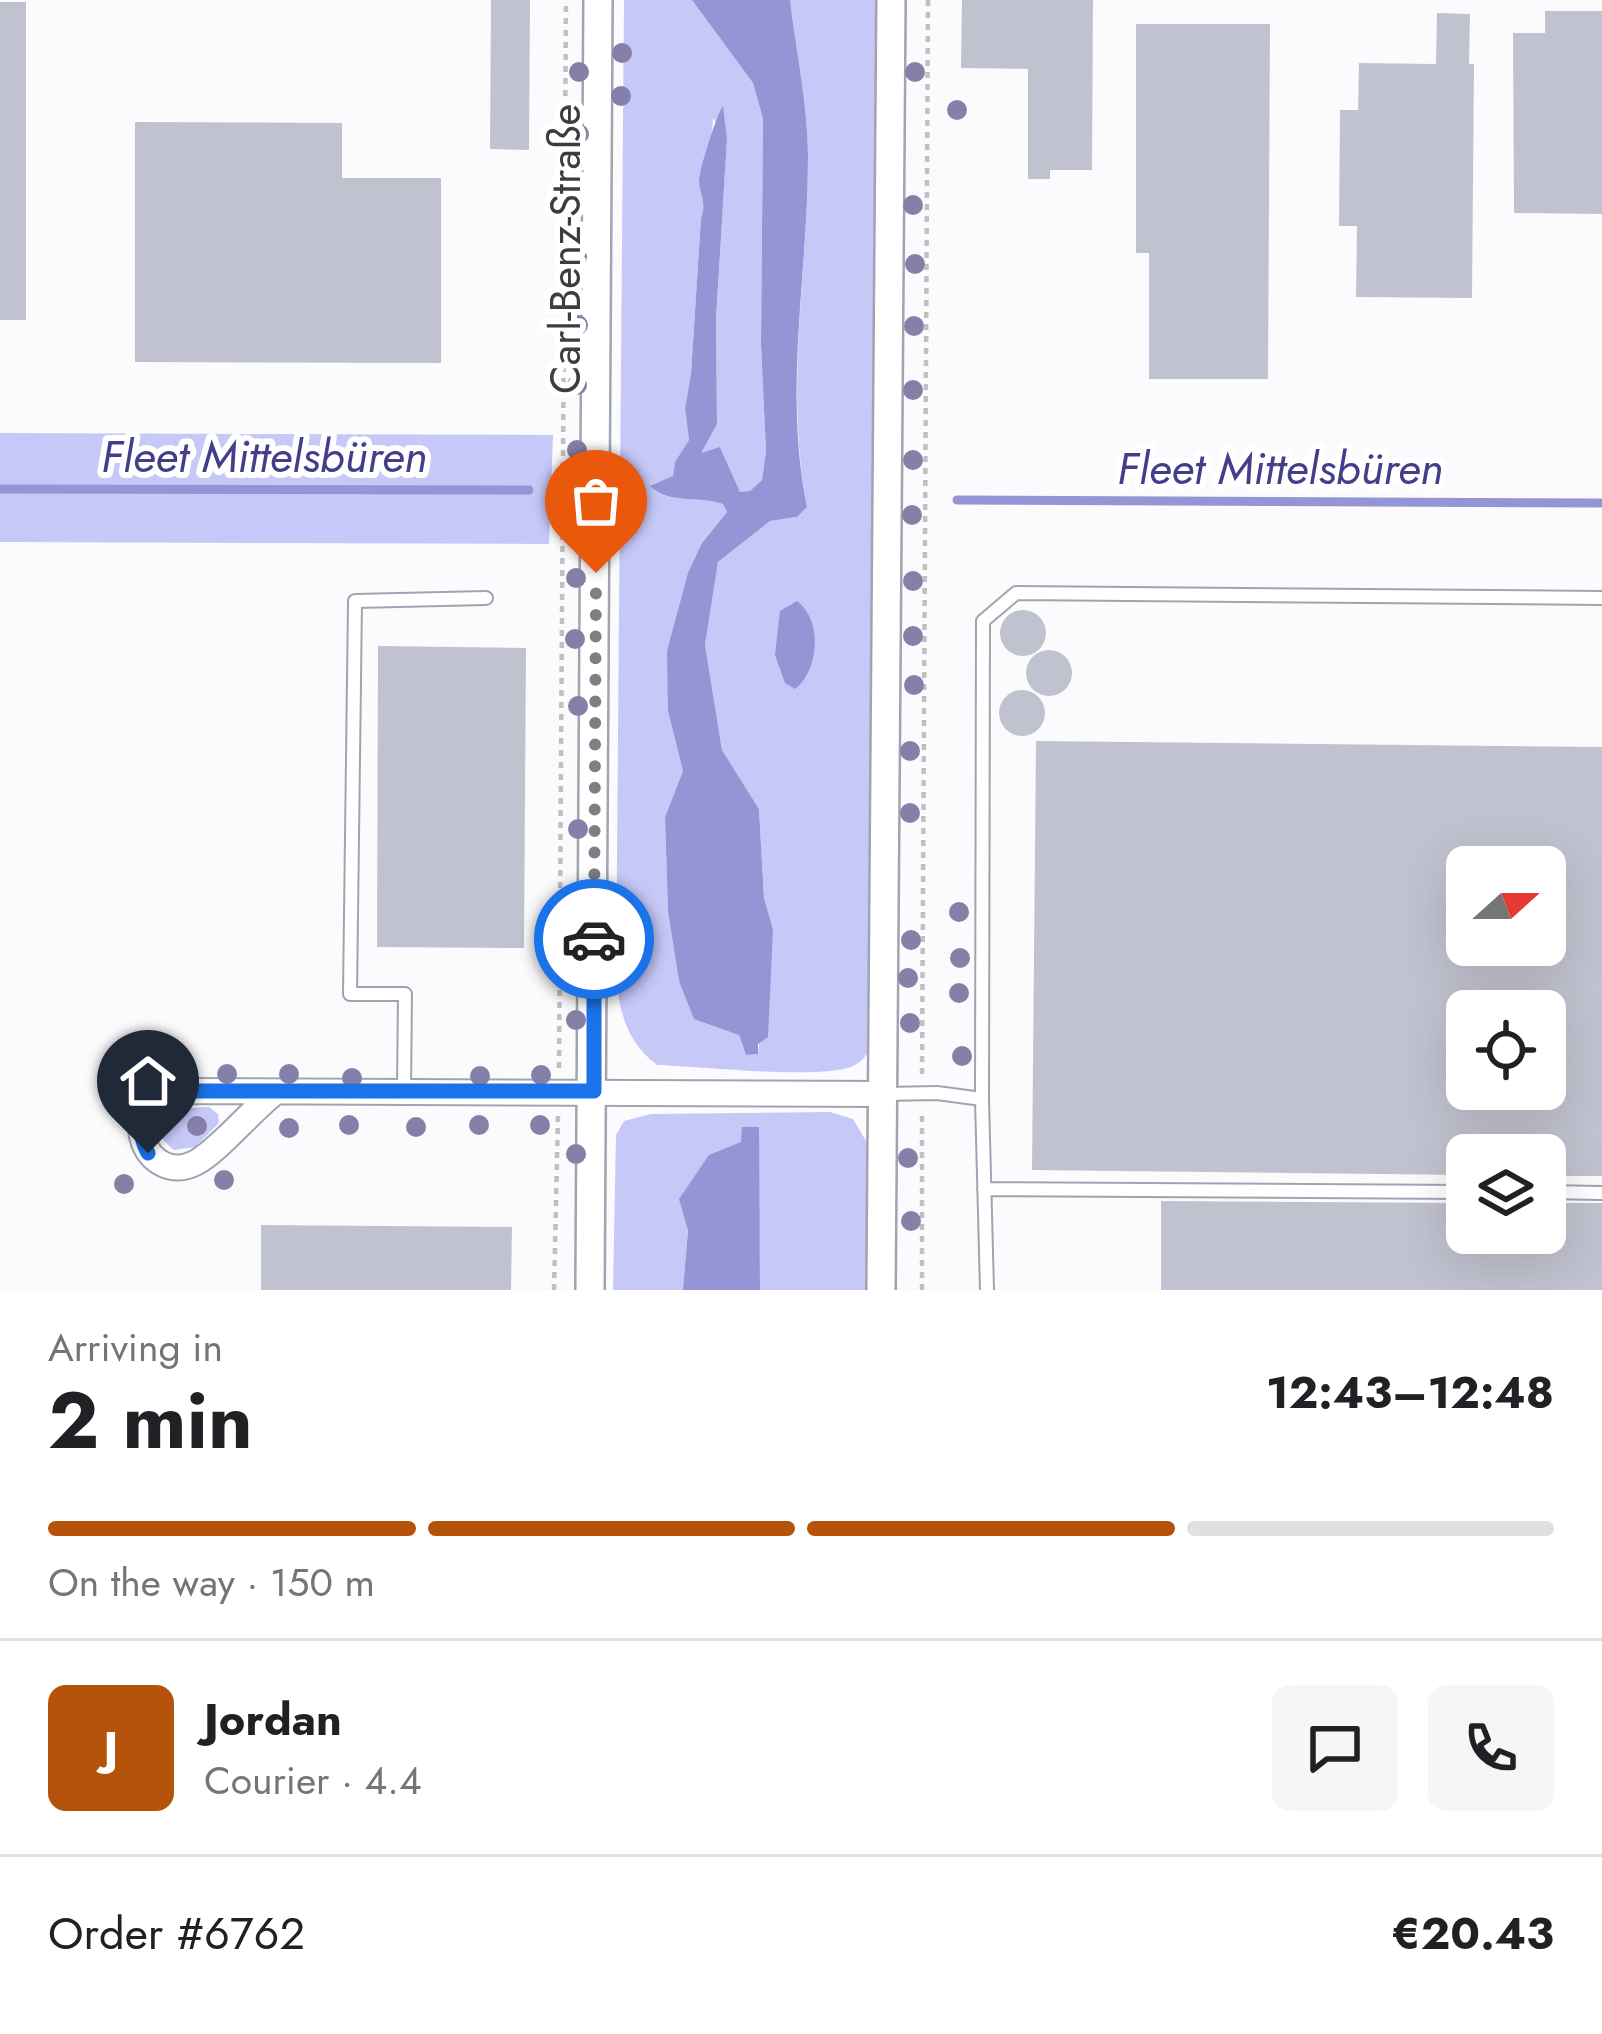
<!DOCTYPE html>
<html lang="en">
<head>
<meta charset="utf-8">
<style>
	body { margin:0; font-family:Jost,sans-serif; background:#f6f6f6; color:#202124; height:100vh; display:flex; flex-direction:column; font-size:45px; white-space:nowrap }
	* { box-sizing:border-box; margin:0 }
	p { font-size:39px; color:#757577 }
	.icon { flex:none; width:66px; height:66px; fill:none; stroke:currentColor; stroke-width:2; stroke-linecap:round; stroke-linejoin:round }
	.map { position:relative; height:1290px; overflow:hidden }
	.side { display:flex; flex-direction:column; background:#fff; flex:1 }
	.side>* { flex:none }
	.needle { width:78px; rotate:69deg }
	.tools { position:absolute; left:1446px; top:846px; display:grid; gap:24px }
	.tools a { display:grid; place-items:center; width:120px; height:120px; border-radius:18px; background:#fff; box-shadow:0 12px 48px #0002; font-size:60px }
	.pin { position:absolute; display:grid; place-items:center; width:102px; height:102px; color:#fff; margin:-123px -51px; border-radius:50% 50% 50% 0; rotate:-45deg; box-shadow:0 0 12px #0007 }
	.pin .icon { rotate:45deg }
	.courier { position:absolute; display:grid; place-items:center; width:120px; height:120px; margin:-60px; border:9px solid #1a73e8; border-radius:50%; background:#fff; color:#222; box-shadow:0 3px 15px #0007 }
	.head em { font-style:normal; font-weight:700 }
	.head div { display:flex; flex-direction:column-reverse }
	.head { display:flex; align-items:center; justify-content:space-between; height:204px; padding:0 48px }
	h1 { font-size:78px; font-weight:700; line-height:90px }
	.bar { display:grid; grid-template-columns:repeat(4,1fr); gap:18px 12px; align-content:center; height:144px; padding:0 48px }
	.bar i { height:15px; border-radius:9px; background:#e0e0e0 }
	.bar .selected { background:#b45309 }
	.bar p { grid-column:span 4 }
	.line { display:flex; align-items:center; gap:30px; padding:0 48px; border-top:3px solid #e0e0e0 }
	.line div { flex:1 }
	.round { display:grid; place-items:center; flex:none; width:126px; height:126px; border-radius:18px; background:#f6f6f6 }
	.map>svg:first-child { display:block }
	.green { fill:#c6c8f8 }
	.water { fill:#9495d4 }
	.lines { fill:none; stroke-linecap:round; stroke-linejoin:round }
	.stream { stroke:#9495d4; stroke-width:9 }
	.building { fill:#c1c2cf; fill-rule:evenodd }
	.service-casing { stroke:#a2a3b0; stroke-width:16 }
	.minor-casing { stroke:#a2a3b0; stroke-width:28 }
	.tertiary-casing { stroke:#a2a3b0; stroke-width:32 }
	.path { stroke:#c0c0c3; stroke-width:4.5; stroke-dasharray:6 6; stroke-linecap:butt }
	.service { stroke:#fff; stroke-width:12 }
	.minor { stroke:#fff; stroke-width:24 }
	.tertiary { stroke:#fff; stroke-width:27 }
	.tree { fill:#8680a9 }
	.done { stroke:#7f7f83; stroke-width:12; stroke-dasharray:0 21.6 }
	.route { stroke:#1a73e8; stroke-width:15 }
	.labels { text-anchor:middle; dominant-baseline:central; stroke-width:12; stroke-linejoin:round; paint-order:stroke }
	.street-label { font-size:42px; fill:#3c3c41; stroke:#fff }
	.water-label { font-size:45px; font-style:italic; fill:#443e8a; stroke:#fff }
</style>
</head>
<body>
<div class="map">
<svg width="1602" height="1290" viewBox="0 0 1602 1290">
	<rect width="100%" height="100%" fill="#fbfbfe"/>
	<path class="green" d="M624,0H692L753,83L763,119L761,344L766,451L762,480L750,491L740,492L720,447L699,455L717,424L716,318L727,139L713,118L711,146L699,176L706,205L701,218L691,374L685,408L689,440L675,462L673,476L666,483L675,498H708L723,504L727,512L702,543L668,711L683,771L665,817L668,912L679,981L739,1035L746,1055L758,1054L773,929L764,898L759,809L722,750L705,645L718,562L770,521L797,517L807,507C784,385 808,277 808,156C808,105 796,51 790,0H879L876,1035C871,1048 867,1058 855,1065C825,1081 697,1066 657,1065C627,1042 620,1014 616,978Z
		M0,433L553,435L549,544L0,542Z
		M209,1107L218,1114L219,1123L195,1147L174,1150C133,1117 182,1107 209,1107Z
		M830,1112L853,1119L866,1141L868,1290H760L758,1127H743L742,1142L688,1229L683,1290H613L616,1135L624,1121L651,1114Z"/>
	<path class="water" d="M692,0H790C796,51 808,105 808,157C808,275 783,390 807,507L797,517L770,521L718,562L705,645L722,750L759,809L764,898L773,929L768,1037L758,1044V1054L746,1055L739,1035L694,1019L679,981L668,912L665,817L683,771L668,711L667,651L688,573L702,543L727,512L723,504C699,495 670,505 650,486L673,476L675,462L689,440L685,408L691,374L701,218C707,202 700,196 699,180C699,171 717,113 723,106L727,139L716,318L717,424L701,453L720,447L740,492L750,491L762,480L766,451L761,344L763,119L753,83Z
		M797,601C823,620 819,671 795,689L785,683L775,655L780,611Z
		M742,1127H759L760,1290H683L688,1230L679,1199L709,1155L741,1142Z"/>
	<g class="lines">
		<path class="stream" d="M0,489L529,490
			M957,500L1602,503"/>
	</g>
	<path class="building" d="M491,0H530L529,150L490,149Z
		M962,0H1093L1092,170H1050V179H1028V69L961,68Z
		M0,2H26V320H0Z
		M1545,11H1602V214L1514,213L1513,33H1545Z
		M1437,13L1470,14L1469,64H1474L1472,298L1356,297L1357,226H1339L1340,110H1358L1359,63L1436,64Z
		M1136,24H1270L1268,379H1149V253H1136Z
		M135,122L342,123V178H441V363L135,362Z
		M1000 633a23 23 0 1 1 46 0a23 23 0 1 1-46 0Z
		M378,646L526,648L524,948L377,947Z
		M1026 673a23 23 0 1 1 46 0a23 23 0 1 1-46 0Z
		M999 713a23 23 0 1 1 46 0a23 23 0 1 1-46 0Z
		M1036,741L1602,747V1176H1545V1155H1467V1175L1032,1170ZM1467,867H1545V945H1467ZM1467,1011H1545V1089H1467Z
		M1161,1201L1467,1203V1233H1545V1203H1602V1290H1161Z
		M261,1225L512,1227L511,1290H261Z"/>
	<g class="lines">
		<g class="service-casing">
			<path id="service" d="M404,1091L405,994H350L355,601L486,598
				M884,1094L937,1093L982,1099
				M984,1189L1467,1192
				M1545,1192L1602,1193
				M987,1290L982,1099L983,621L1016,593L1602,598"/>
		</g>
		<g class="minor-casing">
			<path id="minor" d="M273,1094C251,1111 217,1152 195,1163C147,1187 112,1106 176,1091L884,1094"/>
		</g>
		<g class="tertiary-casing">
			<path id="tertiary" d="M590,1290L598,0
				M881,1290L891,0"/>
		</g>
		<path class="path" d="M559,1068L566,0
			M922,1074L928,0
			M922,1116V1290
			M554,1290L558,1116"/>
		<use href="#service" class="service"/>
		<use href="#minor" class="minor"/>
		<use href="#tertiary" class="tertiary"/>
	</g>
	<g class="tree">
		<circle cx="622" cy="53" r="10"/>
		<circle cx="579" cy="72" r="10"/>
		<circle cx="915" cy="72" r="10"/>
		<circle cx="621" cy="96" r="10"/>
		<circle cx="957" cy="110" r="10"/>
		<circle cx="579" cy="134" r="10"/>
		<circle cx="913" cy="205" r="10"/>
		<circle cx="577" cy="257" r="10"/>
		<circle cx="915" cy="264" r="10"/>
		<circle cx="578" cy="325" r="10"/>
		<circle cx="914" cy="326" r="10"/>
		<circle cx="577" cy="385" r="10"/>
		<circle cx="913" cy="390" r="10"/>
		<circle cx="577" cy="450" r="10"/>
		<circle cx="913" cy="460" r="10"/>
		<circle cx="577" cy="511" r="10"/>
		<circle cx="912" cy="515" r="10"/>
		<circle cx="576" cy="578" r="10"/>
		<circle cx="913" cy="581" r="10"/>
		<circle cx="913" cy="636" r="10"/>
		<circle cx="575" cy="639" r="10"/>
		<circle cx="914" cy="685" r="10"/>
		<circle cx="578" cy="706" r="10"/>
		<circle cx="910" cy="751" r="10"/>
		<circle cx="910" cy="813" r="10"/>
		<circle cx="578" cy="829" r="10"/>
		<circle cx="575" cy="894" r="10"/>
		<circle cx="959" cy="912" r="10"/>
		<circle cx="911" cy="940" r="10"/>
		<circle cx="575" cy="956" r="10"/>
		<circle cx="960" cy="958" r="10"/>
		<circle cx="908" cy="978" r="10"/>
		<circle cx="959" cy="993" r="10"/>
		<circle cx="576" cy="1020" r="10"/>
		<circle cx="910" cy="1023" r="10"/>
		<circle cx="962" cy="1056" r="10"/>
		<circle cx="162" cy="1074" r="10"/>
		<circle cx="227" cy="1074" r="10"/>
		<circle cx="289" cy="1074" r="10"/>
		<circle cx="541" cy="1075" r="10"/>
		<circle cx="480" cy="1076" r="10"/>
		<circle cx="352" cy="1078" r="10"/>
		<circle cx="349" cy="1125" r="10"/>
		<circle cx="479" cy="1125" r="10"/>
		<circle cx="540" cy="1125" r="10"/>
		<circle cx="197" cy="1126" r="10"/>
		<circle cx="416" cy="1127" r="10"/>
		<circle cx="289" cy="1128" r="10"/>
		<circle cx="576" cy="1154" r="10"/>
		<circle cx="908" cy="1158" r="10"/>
		<circle cx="224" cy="1180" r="10"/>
		<circle cx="124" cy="1184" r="10"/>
		<circle cx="911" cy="1221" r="10"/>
	</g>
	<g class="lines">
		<path class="done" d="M594,939L596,573"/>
		<path class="route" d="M148,1153C133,1125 145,1099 176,1091H594V939"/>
	</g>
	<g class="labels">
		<g class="street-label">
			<text transform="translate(565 249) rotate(-90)">Carl-Benz-Straße</text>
		</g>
		<g class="water-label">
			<text x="264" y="456">Fleet Mittelsbüren</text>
			<text x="1280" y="468">Fleet Mittelsbüren</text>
		</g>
	</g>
</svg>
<div class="tools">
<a><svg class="needle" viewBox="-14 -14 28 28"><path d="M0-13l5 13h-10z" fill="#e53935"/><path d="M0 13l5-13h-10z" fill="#757577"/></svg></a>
<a><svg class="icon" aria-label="locate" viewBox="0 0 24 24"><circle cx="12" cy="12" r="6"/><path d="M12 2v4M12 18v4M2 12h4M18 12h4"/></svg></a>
<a><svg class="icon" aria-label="layers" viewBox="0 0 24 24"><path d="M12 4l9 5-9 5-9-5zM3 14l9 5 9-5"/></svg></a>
</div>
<div class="pin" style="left:596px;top:573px;background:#ea580c"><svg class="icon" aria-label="bag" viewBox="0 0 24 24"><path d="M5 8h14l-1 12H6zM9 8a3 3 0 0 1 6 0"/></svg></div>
<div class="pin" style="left:148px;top:1153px;background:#1f2937"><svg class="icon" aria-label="home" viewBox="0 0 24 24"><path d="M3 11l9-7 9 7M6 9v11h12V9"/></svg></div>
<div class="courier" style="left:594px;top:939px"><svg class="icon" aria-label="car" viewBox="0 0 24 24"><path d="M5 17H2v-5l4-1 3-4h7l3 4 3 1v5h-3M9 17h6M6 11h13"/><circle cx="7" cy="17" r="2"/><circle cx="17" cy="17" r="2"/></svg></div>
</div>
<section class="side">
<div class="head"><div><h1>2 min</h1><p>Arriving in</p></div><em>12:43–12:48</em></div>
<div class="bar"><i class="selected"></i><i class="selected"></i><i class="selected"></i><i></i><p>On the way · 150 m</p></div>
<div class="line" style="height:216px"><b class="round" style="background:#b45309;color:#fff">J</b><div><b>Jordan</b><p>Courier · 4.4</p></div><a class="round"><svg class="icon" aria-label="chat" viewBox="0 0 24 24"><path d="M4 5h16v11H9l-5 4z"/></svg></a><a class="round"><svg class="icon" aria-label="phone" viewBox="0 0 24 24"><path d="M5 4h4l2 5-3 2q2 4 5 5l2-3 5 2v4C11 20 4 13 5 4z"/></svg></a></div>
<div class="line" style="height:156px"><div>Order #6762</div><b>€20.43</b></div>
</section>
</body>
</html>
